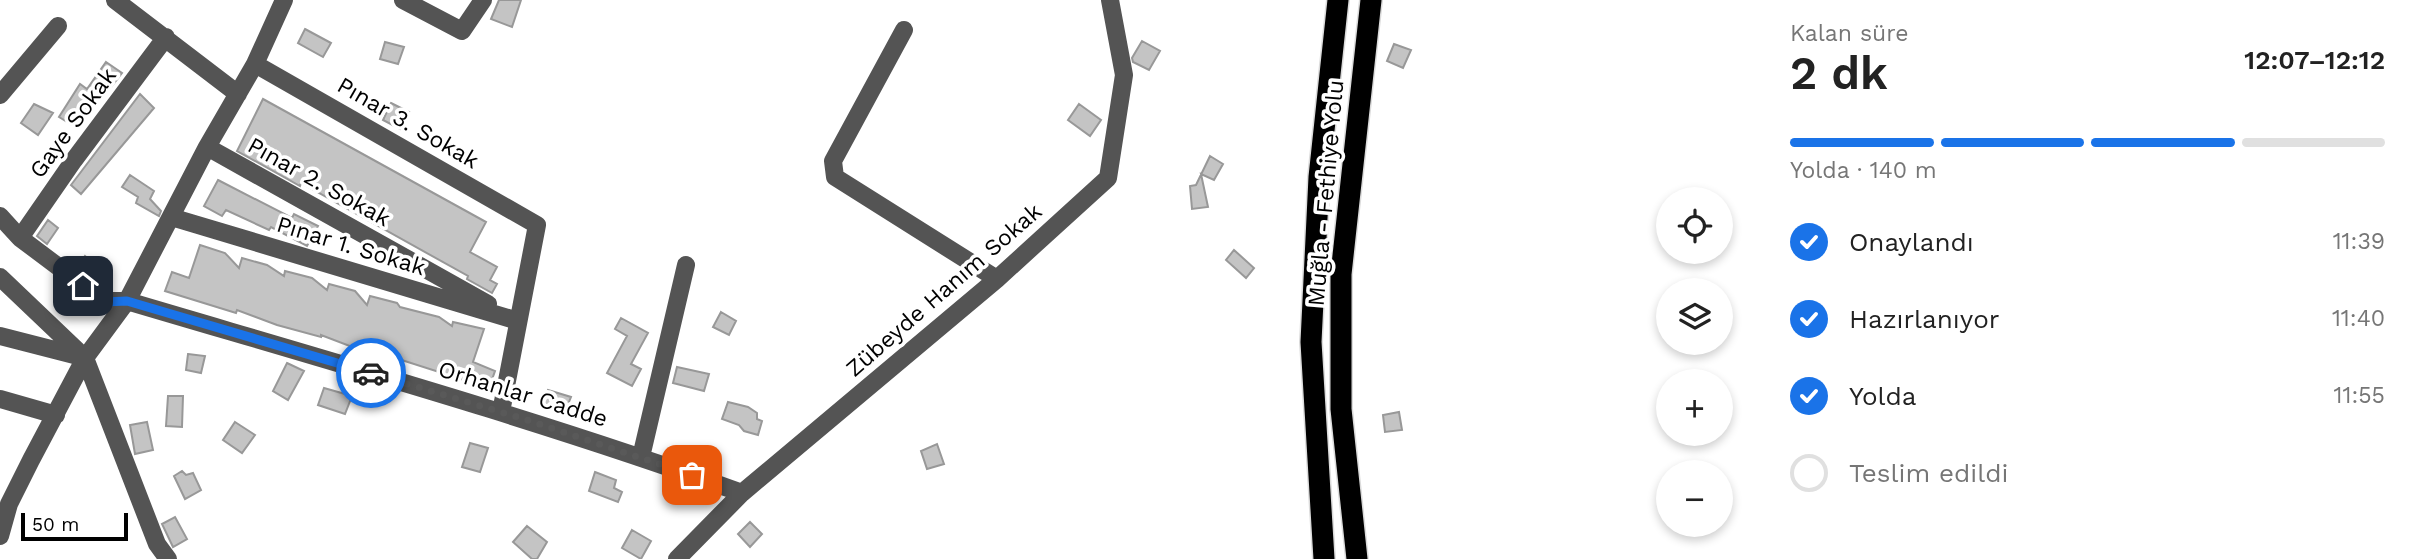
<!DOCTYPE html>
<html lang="tr">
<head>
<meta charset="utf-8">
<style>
	body { margin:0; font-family:"Work Sans",sans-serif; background:#f6f6f6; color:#222; height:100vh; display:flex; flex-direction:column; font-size:26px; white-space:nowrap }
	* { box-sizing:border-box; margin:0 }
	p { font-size:23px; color:#767676 }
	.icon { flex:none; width:38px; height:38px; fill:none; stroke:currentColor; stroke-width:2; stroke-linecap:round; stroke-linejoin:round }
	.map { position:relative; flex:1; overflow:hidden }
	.side { display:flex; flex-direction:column; background:#fff; width:665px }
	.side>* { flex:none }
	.buttons { position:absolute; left:1656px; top:187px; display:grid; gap:14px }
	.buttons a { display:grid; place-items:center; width:77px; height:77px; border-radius:50%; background:#fff; box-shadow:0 4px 10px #0003; font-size:35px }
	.scale { position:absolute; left:21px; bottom:18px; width:107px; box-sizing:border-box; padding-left:7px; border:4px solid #000; border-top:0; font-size:19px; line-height:24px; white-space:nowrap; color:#000; -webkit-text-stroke:5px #fff; paint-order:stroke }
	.pin { position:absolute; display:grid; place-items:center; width:60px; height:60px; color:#fff; margin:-30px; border-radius:14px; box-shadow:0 4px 10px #0006 }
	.courier { position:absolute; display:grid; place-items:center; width:70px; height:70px; margin:-35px; border:5px solid #1a73e8; border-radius:50%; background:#fff; color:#222; box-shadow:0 2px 9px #0007 }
	.overview em { font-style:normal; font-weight:600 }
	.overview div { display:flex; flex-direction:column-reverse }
	.overview { display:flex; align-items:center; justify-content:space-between; height:119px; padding:0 35px }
	h1 { font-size:46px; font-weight:600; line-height:52px }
	.bar { display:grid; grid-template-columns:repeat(4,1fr); gap:10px 7px; align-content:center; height:84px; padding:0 35px }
	.bar i { height:9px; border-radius:5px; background:#e0e0e0 }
	.bar .current { background:#1a73e8 }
	.bar p { grid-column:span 4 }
	ol { padding:0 35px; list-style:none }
	li { display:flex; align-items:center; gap:21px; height:77px }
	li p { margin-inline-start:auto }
	li .icon { padding:7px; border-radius:50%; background:#1a73e8; color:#fff; stroke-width:4 }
	li:last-child { color:#767676 }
	li i { width:38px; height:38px; border:4px solid #e0e0e0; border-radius:50% }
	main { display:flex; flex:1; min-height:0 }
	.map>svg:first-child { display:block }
	.building { fill:#c4c4c4; stroke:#989898; stroke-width:2 }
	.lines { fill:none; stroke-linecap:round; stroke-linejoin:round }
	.highway-casing { stroke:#dbdbdb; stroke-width:24 }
	.minor { stroke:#545454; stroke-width:18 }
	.highway { stroke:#000; stroke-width:21 }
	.done { stroke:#595959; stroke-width:7; stroke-dasharray:0 12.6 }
	.route { stroke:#1a73e8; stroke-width:9 }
	.labels { text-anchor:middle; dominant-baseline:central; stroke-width:7; stroke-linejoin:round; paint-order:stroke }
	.street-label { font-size:23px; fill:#000; stroke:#fff }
</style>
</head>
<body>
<main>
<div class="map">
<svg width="1755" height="559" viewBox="0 0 1755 559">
	<rect width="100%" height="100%" fill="#fff"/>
	<path class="building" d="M499,0H521L512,27L491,19Z
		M305,29L331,43L323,57L298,43Z
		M1142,41L1160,51L1149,70L1133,62L1132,58Z
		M385,42L404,47L398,64L380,59Z
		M1394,44L1411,50L1403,68L1387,61Z
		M106,62L122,73L112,86L109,84L89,115L83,110L74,126L59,117L80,84L87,89Z
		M140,94L154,108L81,194L71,185Z
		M263,99L486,222L470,252L497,267L490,280L497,284L492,293L467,279L468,276L301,183L300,186L237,151Z
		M391,103L409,112L400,129L383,120Z
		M34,104L53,113L38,135L21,123Z
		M1079,104L1101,120L1090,136L1068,120Z
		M1210,156L1223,164L1214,180L1201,174L1208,207L1192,209L1190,186L1196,185Z
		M130,175L154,191L150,199L161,211L159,216L136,203L138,197L122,187Z
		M218,180L292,218L294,214L318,226L307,246L271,227L269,230L226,210L222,216L204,206Z
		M48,220L58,228L47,244L37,236Z
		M200,245L225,253L239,268L242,258L267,265L284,276L285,271L312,278L327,290L329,284L355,291L367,305L370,296L397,303L400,307L439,317L452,326L453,322L484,329L473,362L495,371L489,388L361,347L360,350L321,335V337L277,325L237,310L236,313L165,291L172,272L189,278Z
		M1234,250L1254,268L1246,278L1226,260Z
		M85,256L109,275L102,285L77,267Z
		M721,312L736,321L729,335L713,327Z
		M621,318L648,333L631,364L641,369L632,386L607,373L627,336L615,329Z
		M188,354L205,356L201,373L186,370Z
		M287,363L304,371L288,400L273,391Z
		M677,367L709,374L704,391L673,383Z
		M324,388L352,396L345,414L318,405Z
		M548,390L571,397L567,407L561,406L558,409L543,403Z
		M168,396H183L182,427L166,426Z
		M728,402L748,407L757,413V419L762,421L758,435L744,431L739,425L722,419Z
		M1399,412L1402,430L1385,432L1383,415Z
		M147,422L153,450L135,454L130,425Z
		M235,422L255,435L242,453L223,440Z
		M470,443L488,448L480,472L462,467Z
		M937,444L944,464L927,469L921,451Z
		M182,471L186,475L193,473L201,490L185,499L174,476Z
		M595,472L616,480L614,488L622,492L618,502L589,491Z
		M175,517L187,539L173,547L162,524Z
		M750,522L762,534L750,547L738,534Z
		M527,526L547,542L537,559H532L513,542Z
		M632,530L651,541L641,559L622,548Z"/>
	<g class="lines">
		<g class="highway-casing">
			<path id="highway" d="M1324,559L1311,342L1319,177L1338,0
				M1357,559L1341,409V274L1371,0"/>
		</g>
		<path class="minor" d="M115,0L238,94
			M403,0L462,31L483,0
			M904,30L833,161L835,177L997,279
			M255,64L537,225L501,412
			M0,95L58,26
			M207,147L488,304
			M0,216L20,238L104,301H127C333,362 540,420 742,493
			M171,217L518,321
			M20,238L74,160L166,37
			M0,277L85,358L157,544L168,559
			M0,336L82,357
			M0,399L56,415
			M641,457L686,265
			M0,536L9,504L31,460L85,358L127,301L207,147L255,64L284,0
			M677,559L742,493L997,279L1108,178L1124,75L1110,0"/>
		<use href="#highway" class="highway"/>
	</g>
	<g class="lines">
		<path class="done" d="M371,373L524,419L692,475"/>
		<path class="route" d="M83,286L104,302L127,301L371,373"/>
	</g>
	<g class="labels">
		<g class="street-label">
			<text transform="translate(73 123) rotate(-54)">Gaye Sokak</text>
			<text transform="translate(408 123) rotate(30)">Pınar 3. Sokak</text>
			<text transform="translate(319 182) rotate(29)">Pınar 2. Sokak</text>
			<text transform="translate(1326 193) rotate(-85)">Muğla - Fethiye Yolu</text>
			<text transform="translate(351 246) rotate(17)">Pınar 1. Sokak</text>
			<text transform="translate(944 290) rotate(-41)">Zübeyde Hanım Sokak</text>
			<text transform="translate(523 394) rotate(17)">Orhanlar Cadde</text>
		</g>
	</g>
</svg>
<div class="buttons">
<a><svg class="icon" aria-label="locate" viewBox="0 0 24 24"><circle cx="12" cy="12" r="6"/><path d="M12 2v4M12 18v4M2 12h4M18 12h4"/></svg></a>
<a><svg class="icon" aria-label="layers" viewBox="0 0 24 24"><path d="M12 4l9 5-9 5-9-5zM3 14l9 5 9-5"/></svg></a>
<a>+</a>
<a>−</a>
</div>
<div class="scale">50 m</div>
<div class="pin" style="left:692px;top:475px;background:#ea580c"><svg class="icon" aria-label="bag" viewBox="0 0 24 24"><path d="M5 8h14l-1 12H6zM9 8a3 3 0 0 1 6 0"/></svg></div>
<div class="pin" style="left:83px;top:286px;background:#1f2937"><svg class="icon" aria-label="home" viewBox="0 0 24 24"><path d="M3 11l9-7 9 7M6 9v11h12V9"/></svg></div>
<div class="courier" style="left:371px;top:373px"><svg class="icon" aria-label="car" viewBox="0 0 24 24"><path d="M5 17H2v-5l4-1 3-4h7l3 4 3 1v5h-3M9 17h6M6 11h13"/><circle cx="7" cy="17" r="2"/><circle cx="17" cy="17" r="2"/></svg></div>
</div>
<section class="side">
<div class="overview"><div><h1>2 dk</h1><p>Kalan süre</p></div><em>12:07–12:12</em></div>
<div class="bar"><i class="current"></i><i class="current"></i><i class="current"></i><i></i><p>Yolda · 140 m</p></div>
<ol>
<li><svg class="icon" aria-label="check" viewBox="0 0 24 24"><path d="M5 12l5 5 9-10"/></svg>Onaylandı<p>11:39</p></li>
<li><svg class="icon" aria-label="check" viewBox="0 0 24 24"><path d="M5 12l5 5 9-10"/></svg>Hazırlanıyor<p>11:40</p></li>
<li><svg class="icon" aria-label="check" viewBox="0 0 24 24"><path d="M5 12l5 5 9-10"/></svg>Yolda<p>11:55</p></li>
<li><i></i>Teslim edildi</li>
</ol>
</section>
</main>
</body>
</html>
